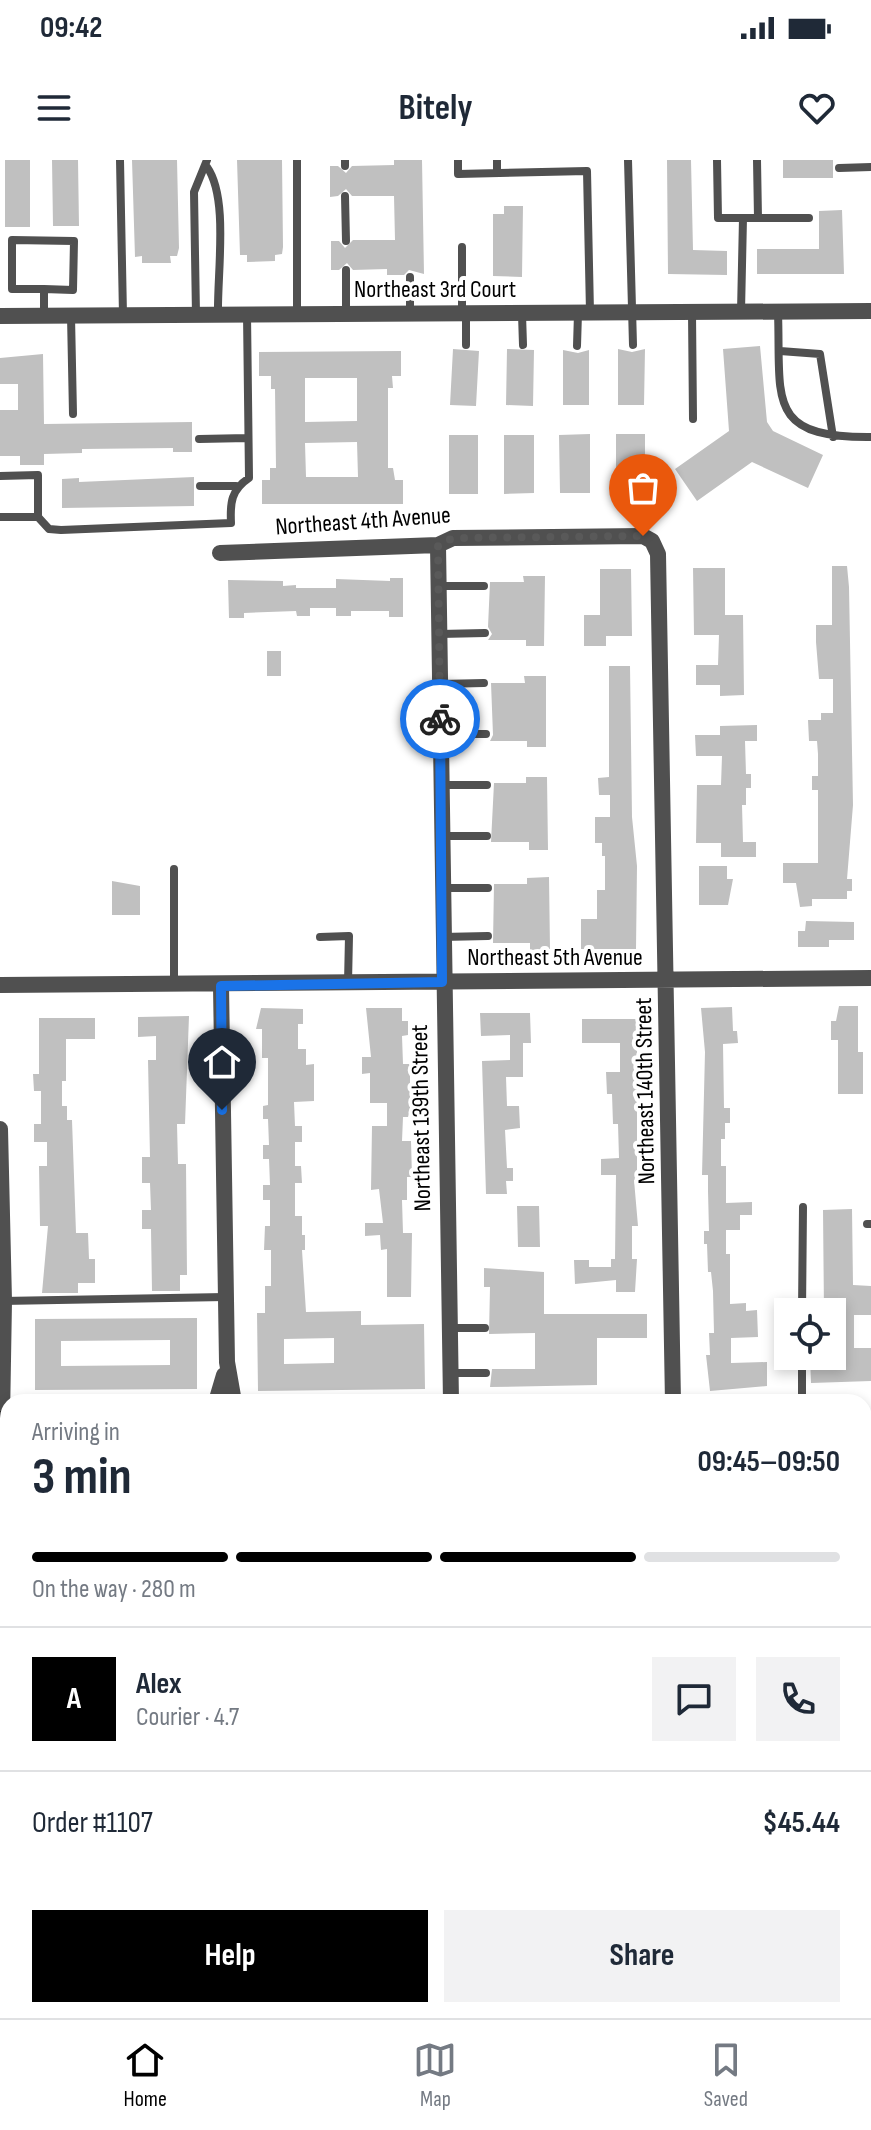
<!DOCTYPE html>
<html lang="en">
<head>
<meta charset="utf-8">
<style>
	body { margin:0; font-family:"Sofia Sans Condensed",sans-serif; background:#f2f2f3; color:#1f2937; height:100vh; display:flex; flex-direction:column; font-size:30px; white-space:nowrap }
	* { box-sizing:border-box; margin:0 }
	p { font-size:26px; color:#747a83 }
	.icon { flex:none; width:44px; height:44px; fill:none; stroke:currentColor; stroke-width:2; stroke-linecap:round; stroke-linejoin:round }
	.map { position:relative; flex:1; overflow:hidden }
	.details { position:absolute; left:0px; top:1234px; width:872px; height:624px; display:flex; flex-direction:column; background:#fff; border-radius:24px 24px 0 0; box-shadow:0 4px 12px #0003 }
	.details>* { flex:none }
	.tools { position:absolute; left:774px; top:1138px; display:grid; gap:16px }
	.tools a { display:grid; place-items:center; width:72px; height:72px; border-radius:0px; background:#fff; box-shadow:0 4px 12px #0003; font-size:40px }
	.pin { position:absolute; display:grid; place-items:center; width:68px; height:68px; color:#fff; margin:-82px -34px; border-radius:50% 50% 50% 0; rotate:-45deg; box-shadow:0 0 8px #0007 }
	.pin .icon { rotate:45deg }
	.courier { position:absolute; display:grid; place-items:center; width:80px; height:80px; margin:-40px; border:6px solid #1a73e8; border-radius:50%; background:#fff; color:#222; box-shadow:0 2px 10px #0007 }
	.summary em { font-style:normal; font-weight:700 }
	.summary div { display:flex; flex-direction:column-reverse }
	.summary { display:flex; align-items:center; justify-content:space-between; height:136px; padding:0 32px }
	h1 { font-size:52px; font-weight:700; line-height:60px }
	.bar { display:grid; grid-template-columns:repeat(4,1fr); gap:12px 8px; align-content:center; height:96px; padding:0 32px }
	.bar i { height:10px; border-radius:6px; background:#e0e1e3 }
	.bar .active { background:#000 }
	.bar p { grid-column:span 4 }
	.line { display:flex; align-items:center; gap:20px; padding:0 32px; border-top:2px solid #e0e1e3 }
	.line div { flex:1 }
	.round { display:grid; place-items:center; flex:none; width:84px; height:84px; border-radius:0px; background:#f2f2f3 }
	.button { display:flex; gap:16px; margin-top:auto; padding:16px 32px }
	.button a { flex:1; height:92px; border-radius:0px; background:#000; color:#fff; font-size:32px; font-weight:700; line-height:92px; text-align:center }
	.button a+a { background:#f2f2f3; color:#1f2937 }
	.status { display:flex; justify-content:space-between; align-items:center; height:56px; padding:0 40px; background:#fff; direction:ltr }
	.status svg { height:22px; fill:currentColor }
	header { display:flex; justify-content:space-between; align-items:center; height:104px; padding:0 32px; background:#fff; font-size:36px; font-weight:700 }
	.dock { display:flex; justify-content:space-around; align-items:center; height:112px; border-top:2px solid #e0e1e3; background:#fff; font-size:22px; color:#747a83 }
	.dock a { display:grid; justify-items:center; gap:4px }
	.dock .active { color:#000 }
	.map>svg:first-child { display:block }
	.building { fill:#c0c0c0; fill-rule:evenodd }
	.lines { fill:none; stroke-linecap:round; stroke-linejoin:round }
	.lane { stroke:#505050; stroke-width:8 }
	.street { stroke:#505050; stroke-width:16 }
	.secondary { stroke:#1d1d1d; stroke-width:16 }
	.done { stroke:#595959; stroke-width:8; stroke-dasharray:0 14.4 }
	.route { stroke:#1a73e8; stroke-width:10 }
	.labels { text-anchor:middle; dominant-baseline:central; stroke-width:8; stroke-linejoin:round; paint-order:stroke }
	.street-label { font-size:24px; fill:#000; stroke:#fff }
</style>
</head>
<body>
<div class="status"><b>09:42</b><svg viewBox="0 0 49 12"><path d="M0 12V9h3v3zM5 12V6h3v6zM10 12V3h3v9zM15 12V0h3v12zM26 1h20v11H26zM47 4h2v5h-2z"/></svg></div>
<header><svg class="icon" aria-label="menu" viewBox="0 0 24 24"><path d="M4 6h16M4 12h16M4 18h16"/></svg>Bitely<svg class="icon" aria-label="heart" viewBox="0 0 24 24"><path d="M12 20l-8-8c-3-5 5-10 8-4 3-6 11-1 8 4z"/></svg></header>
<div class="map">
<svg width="871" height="1858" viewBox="0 0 871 1858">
	<rect width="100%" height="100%" fill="#fff"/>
	<path class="building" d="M5,0H30V67H5Z
		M52,0H78L79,66H53Z
		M132,0H177L179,88L177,96H170L171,103H142V96L135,97Z
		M237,0H282L283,87L282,94L275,95V101L247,102V95H240Z
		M394,0H422L424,114L409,110L404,115H387V109L353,110L347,103L339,110H331V81H339L345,88L353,80H395L394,36H352L346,29L338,36L330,37V6H338L346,13L352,6L394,5Z
		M667,0H691L693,90L727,91V115L668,114Z
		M783,0H833V18H783Z
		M504,46H523L522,117L493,116V54H504Z
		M842,50L844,114H757V89H819V51Z
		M760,186L767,262L773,271L823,295L808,328L752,302L697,341L675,309L729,271L723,189Z
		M453,189L479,191L476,246L450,245Z
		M507,189L534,190L533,246L506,245Z
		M618,189L632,192L645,189L644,245H618Z
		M563,190L578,193L589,190V245H563Z
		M401,191V216H392L393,228H388V308H393L395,320H403V344H262V320H270V308H276L275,229H271V216H259V192ZM305,218H357V261L305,262ZM357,282L358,317H306L305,283Z
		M43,194L44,264L192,262V292H173V288L82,289V293L44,294V305H20V296H0V250H18V224H0V198Z
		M590,274V333H560L559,275Z
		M616,274H645V332H616Z
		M449,275H478V334H449Z
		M504,275H534V333L504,334Z
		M194,317V346L62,348V319L79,318V322Z
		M832,406H847L849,427L853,645L847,719H852V731H847V739H812V746L800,747L796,723H783V703H818V630H812V616H818V594L817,581H809L808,560H821V553H833V519H819L816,482V465H832Z
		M693,408H725V455H743L744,535L720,536V525H696V505H718L719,475H694Z
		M600,409H631L632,476H606V486H584V455H600Z
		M523,416H545L544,486H526V480H488L492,474L488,467L490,422H524Z
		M390,418H403V457H389V451H351V456H336V448H310V456H297L296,451L244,453V458H229L228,420L283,421V426L296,425V428H336V419L390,421Z
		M267,491H281V516H267Z
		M609,506H630L632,657L637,706L636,789H581V759H597V730H605V696H602V683H595V657H610V635H599L598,618L609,617Z
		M524,516H546V587H527V581H490L493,575L491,523H525Z
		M757,565V581H745L746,614H751V628H746V645H742L743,682H756V697H721V683H696L697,625H721L722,596H696L695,575H720V566Z
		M526,617H547L548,690H529V682H491L494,623H526Z
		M699,706H727V719H733L728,745H699Z
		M549,717L550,789L530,790V783H493L494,724H527V718Z
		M112,721L140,726V755H112Z
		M806,761L854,762V780H829V787H798V771H805Z
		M839,846H858V892H863V934H838V880H831V861H836Z
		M732,847L733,871H737L738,883L723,884L724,948H730V963H725V979H721V1006H726V1043L752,1042V1055H740V1070H726V1094H730V1144L746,1143V1151L757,1150L758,1177L731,1178V1203L767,1202V1226L710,1231L706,1195H710L709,1173H714L713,1131L711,1112H708L707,1084H704V1071H709L708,1031V1015H702L705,892L701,848Z
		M261,848L303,849V864H298V889H306V905L314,904V941L294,942L295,966H302V982H295V1006H301L302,1023H295V1056H302V1075H305V1090H302L306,1152L361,1151V1165L424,1164L425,1229L258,1231L257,1153H265V1126H271V1090H264L265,1066H270V1040H263V1025H270L269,999H263V985H269L268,959H263V946L268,945V898H262V869H256ZM334,1178V1203L284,1204V1179Z
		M366,848H402V861H408V875L402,876L403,904H410V949L408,957H403L402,981H411L412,1017H407V1040H402L403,1073H412L411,1137H387V1089L381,1090L380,1075L365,1076V1063H383L379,1029L371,1030L372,966H387V943H370V913L362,914V897H371Z
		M480,853H530L531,883H523V917H506L507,946H519L520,968L505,970L507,1008H513V1021H506L507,1034H486L482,901L510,900V875L481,876Z
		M189,856L185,964H177L178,1004H186L187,1115H180V1131H152L151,1069H142V1050H151L150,1023H142V997H150L148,900H156V876L138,877V857Z
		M39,858H95V879H66V921H62V946H67V960H72L76,1073H88L89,1099H95V1123H78V1133H42L48,1066H40L39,1006H47V982H34V964H41V931H34L33,914H39Z
		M582,859H637V1020H634L638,1066H632V1099H637L635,1132H616V1120L575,1124L574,1100H589V1107H611V1099H615L616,1015H601V999L619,998L618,964H613L612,934H607L606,912H620V883H582Z
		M517,1046H539L540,1087H518Z
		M852,1049L853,1125L871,1126V1155H854V1188H871V1221L811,1223L810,1196H832V1152H824L823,1050Z
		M484,1108L544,1112V1154H647V1178H597V1225L490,1227L492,1209H535V1173L489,1174L490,1127H484Z
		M197,1158V1229L35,1230V1159ZM170,1180V1205L61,1206V1181Z"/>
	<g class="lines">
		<path class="lane" d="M120,0L123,155
			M297,0V154
			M458,0V14L587,11L590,152
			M497,0V13
			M628,0L633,185
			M717,0L718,58H743L741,152
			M757,0L758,58
			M345,6V0
			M207,7C229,38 217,113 218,155
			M839,8L871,7
			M345,36L346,81
			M743,58H809
			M346,110V153
			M44,129H12V80L74,81L73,130L44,129V155
			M778,152C781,239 765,278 871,277
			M410,153V117
			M462,153V87
			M692,153L693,259
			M522,154L523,185
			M196,155L194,32L207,0
			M71,156L73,254
			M466,185V154
			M577,186L578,153
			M780,191L820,194L833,277
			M199,279L248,278
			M0,316L38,315V357H0
			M200,326H236
			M38,357L49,369L61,370L231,363C230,343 231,330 249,318L247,154
			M439,426H484
			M440,474L485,473
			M440,524L484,523
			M441,574H486
			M441,625H487
			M442,676H487
			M174,709V825
			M442,728H488
			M320,777L349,776L348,823
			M442,777L488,776
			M867,1064H871
			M2,1141L225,1137
			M802,1152L803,1047
			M450,1168H485
			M451,1213H486
			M802,1242V1196"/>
		<path class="street" d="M0,156L871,151
			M438,385L451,1242
			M220,393L438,385L453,378L643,376L652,381L658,394L673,1242
			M0,825L871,818
			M221,826L227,1202L234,1242
			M0,969L4,1141L2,1259
			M216,1242L224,1215
			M864,1705L871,1702
			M0,1717H8
			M236,1850V1858
			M457,1850V1858
			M677,1850V1858"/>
		<path class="secondary" d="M0,1259L8,1263
			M864,1261L871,1260
			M864,1273H871
			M0,1287L8,1278
			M0,1503H8
			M37,1850V1858"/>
	</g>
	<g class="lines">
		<path class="done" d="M440,559L438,385L453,378L643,376"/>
		<path class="route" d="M222,950L221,826L442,822L440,559"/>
	</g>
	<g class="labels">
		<g class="street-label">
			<text x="435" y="129">Northeast 3rd Court</text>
			<text transform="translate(363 361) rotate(-4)">Northeast 4th Avenue</text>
			<text x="555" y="797">Northeast 5th Avenue</text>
			<text transform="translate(645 931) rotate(-91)">Northeast 140th Street</text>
			<text transform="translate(421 958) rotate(-91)">Northeast 139th Street</text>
		</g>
	</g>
</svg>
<div class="tools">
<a><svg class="icon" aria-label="locate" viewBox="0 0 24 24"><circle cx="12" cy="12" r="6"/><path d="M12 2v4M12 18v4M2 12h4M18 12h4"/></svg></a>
</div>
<div class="pin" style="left:643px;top:376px;background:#ea580c"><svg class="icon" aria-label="bag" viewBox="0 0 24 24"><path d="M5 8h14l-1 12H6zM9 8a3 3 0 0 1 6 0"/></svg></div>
<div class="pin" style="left:222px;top:950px;background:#1f2937"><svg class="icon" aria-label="home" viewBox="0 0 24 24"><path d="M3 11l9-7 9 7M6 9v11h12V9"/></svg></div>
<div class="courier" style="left:440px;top:559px"><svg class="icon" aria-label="bike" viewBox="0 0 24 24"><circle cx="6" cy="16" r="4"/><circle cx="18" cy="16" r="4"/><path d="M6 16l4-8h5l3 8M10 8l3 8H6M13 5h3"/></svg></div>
<section class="details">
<div class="summary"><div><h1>3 min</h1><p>Arriving in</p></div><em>09:45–09:50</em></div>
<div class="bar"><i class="active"></i><i class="active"></i><i class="active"></i><i></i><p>On the way · 280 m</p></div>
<div class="line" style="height:144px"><b class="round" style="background:#000;color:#fff">A</b><div><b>Alex</b><p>Courier · 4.7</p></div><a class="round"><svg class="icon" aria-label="chat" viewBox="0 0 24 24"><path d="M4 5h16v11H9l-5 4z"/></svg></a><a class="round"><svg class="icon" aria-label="phone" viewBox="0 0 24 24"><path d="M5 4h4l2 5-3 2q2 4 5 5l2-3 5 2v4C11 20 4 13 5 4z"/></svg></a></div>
<div class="line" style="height:104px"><div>Order #1107</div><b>$45.44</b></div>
<div class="button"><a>Help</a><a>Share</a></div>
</section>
</div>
<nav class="dock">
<a class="active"><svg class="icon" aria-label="home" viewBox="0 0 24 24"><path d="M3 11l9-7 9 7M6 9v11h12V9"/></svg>Home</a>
<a><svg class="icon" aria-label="map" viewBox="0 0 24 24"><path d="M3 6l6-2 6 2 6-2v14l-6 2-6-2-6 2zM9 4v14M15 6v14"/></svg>Map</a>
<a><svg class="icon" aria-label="saved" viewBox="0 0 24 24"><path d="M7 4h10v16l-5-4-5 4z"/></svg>Saved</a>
</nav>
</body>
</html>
